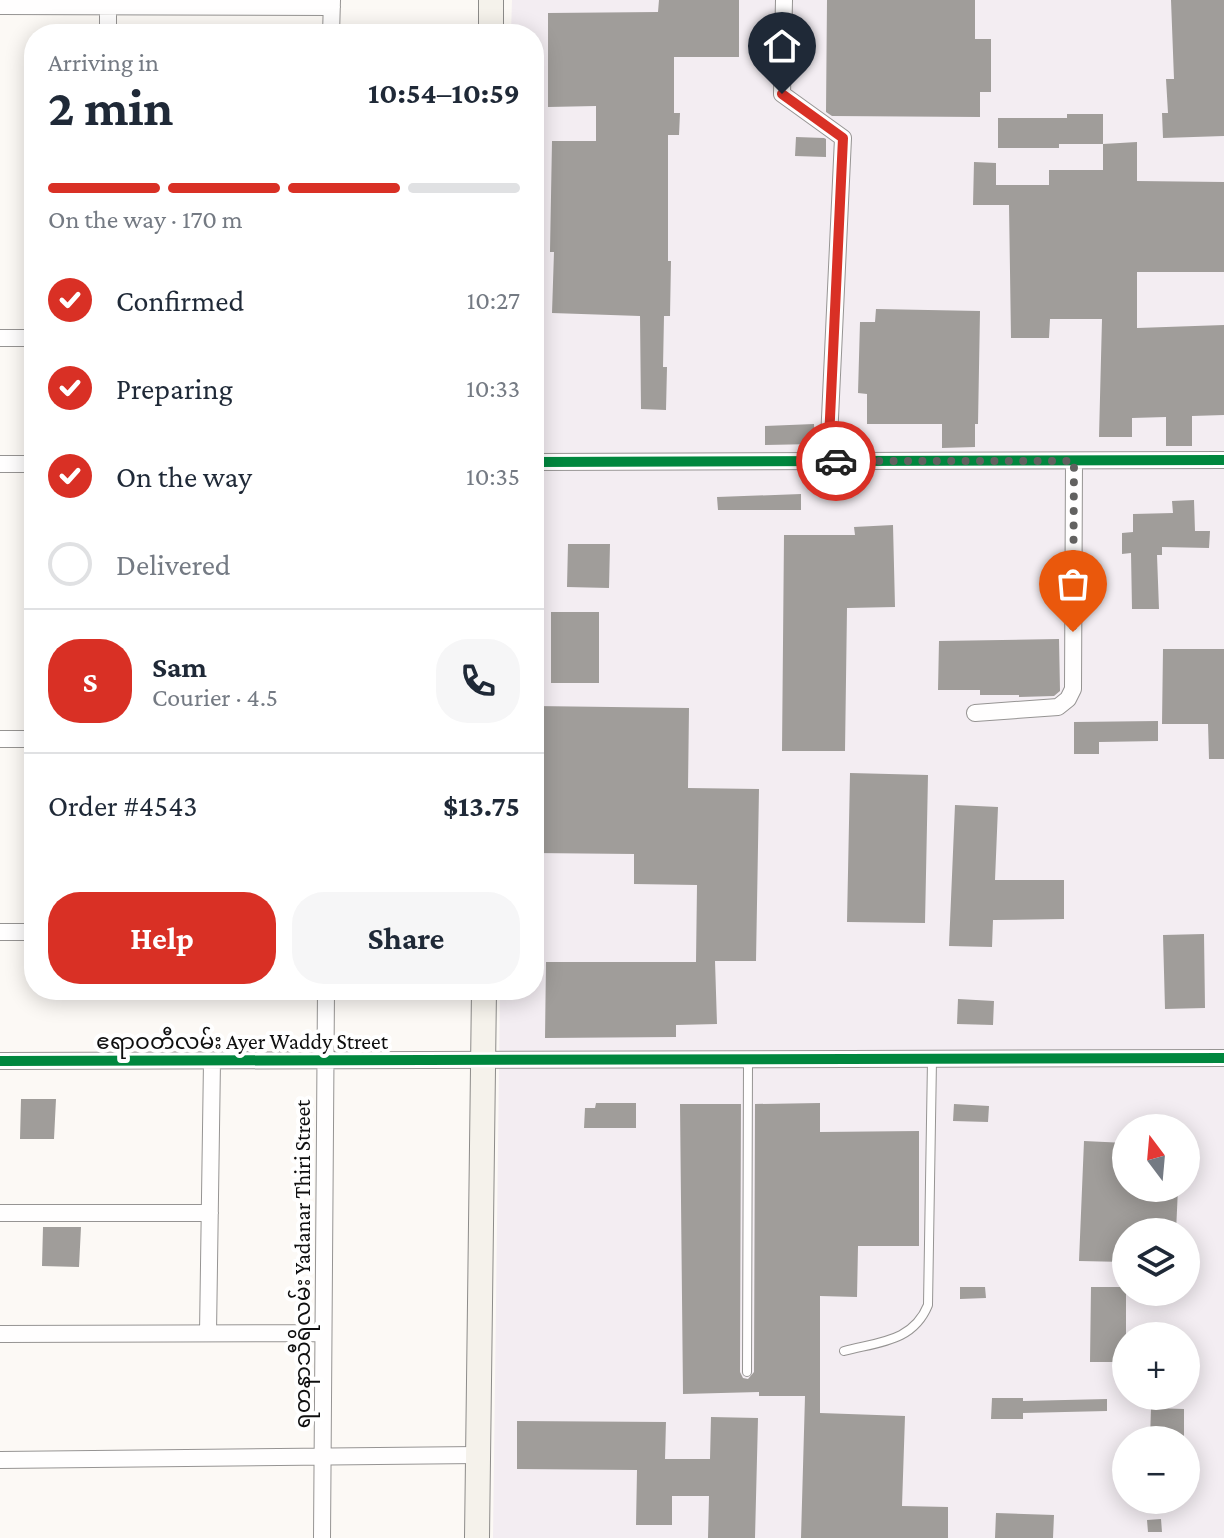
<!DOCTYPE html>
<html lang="en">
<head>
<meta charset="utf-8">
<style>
	body { margin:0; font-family:"Crimson Pro","Noto Sans Myanmar",serif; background:#f6f6f7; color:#1f2937; height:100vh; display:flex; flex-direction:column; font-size:30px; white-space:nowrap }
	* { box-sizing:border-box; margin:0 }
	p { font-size:26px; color:#747a83 }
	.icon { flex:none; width:44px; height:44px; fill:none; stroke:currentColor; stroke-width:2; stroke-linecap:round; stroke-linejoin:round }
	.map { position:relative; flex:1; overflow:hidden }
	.side { position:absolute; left:24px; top:24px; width:520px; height:976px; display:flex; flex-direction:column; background:#fff; border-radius:32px; box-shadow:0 4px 20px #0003 }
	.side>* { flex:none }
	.needle { width:52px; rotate:344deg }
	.fabs { position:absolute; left:1112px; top:1114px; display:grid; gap:16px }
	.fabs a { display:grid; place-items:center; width:88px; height:88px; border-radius:50%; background:#fff; box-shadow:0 4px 20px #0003; font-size:40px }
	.pin { position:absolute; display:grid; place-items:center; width:68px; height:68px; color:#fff; margin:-82px -34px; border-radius:50% 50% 50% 0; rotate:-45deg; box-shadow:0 0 8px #0007 }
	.pin .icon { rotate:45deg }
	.courier { position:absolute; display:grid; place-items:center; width:80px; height:80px; margin:-40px; border:6px solid #d93025; border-radius:50%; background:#fff; color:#222; box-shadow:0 2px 10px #0007 }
	.overview em { font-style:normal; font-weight:700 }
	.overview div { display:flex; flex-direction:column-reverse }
	.overview { display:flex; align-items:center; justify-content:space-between; height:136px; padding:0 24px }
	h1 { font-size:52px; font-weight:700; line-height:60px }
	.bar { display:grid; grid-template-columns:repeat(4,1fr); gap:12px 8px; align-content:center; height:96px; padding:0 24px }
	.bar i { height:10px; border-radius:6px; background:#e0e1e3 }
	.bar .active { background:#d93025 }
	.bar p { grid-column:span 4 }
	.line { display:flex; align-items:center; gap:20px; padding:0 24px; border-top:2px solid #e0e1e3 }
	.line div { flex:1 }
	.round { display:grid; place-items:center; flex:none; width:84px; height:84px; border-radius:32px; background:#f6f6f7 }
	ol { padding:0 24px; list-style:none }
	li { display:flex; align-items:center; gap:24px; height:88px }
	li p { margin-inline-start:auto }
	li .icon { padding:8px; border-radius:50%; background:#d93025; color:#fff; stroke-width:4 }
	li:last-child { color:#747a83 }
	li i { width:44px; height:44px; border:4px solid #e0e1e3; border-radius:50% }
	.action { display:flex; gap:16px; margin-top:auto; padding:16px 24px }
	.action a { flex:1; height:92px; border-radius:32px; background:#d93025; color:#fff; font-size:32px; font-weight:700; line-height:92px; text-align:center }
	.action a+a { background:#f6f6f7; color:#1f2937 }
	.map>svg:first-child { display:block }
	.industrial { fill:#f3edf2; fill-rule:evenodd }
	.building { fill:#a09d9a }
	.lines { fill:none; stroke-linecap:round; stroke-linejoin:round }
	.lane-casing { stroke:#969493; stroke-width:10 }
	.street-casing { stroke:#969493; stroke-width:18 }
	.secondary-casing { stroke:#8c8b89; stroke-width:26 }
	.lane { stroke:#fffefe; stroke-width:8 }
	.street { stroke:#fffefe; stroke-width:16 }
	.secondary { stroke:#f5f2eb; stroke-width:24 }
	.cycleway-casing { stroke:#fff; stroke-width:15 }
	.cycleway { stroke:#00873e; stroke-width:10 }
	.done { stroke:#626160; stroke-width:8; stroke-dasharray:0 14.4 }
	.route { stroke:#d93025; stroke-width:10 }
	.labels { text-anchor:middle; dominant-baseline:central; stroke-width:8; stroke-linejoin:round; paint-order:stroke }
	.street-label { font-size:22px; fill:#0f0f0f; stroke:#fff }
</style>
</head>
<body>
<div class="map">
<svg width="1224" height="1538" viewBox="0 0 1224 1538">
	<rect width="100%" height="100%" fill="#fcf9f5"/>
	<path class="industrial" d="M512,0H1224V1538H493L500,990H534V34H511ZM1126,1128H1186V1188H1126ZM1126,1232H1186V1292H1126ZM1126,1336H1186V1396H1126ZM1126,1440H1186V1500H1126Z"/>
	<path class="building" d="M659,0H739V57H674V113H680L679,135H668V261H671L670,316H664L663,367H667L666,410L641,409L640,316L552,313L554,252H550L552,141H596V106L548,107V13L658,12Z
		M827,0H975V39H991V92H980V117L832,116L826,112Z
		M1171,0H1224V136L1163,138L1162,113H1168L1166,79H1174Z
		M1067,114H1103V144H1059V148H998V118H1067Z
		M796,137L824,138L826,139V157L795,156Z
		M1137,142V181L1224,182V272H1137V328L1224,325V415L1192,416V446H1166V417L1132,418V437H1099L1102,319H1050L1049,338H1011L1009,205H973L974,162L996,163V185H1049V170H1103V144Z
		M876,309L980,311L978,424H975V447L942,448V424H867V394L858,393L860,322H875Z
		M814,424L815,444L765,445V426Z
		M801,494V510H718L717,497Z
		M1194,500L1195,531H1210L1209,548L1162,547V555H1157L1159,609H1132L1131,553L1122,554V533L1133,532V514L1173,513L1172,501Z
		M893,525L895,607L847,608L845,751H782L784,535H855L854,527Z
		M568,544H610L609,588L567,587Z
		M551,612H599V683H551Z
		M1059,639L1060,691L1054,696L1019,697V695H980V690H938L939,641Z
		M1163,649H1224V759H1209L1208,724H1162Z
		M534,706L689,708L688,788L759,789L756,961H715L717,1024L676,1025V1037L545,1038L546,962H696L697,885L634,884V854L534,853Z
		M1158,721V741L1099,742V754H1074V722Z
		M850,773L928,775L925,923L847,922Z
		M955,805L998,807L995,880H1064V919L993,920L992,947L949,946Z
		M1204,934L1205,1008L1165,1009L1163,935Z
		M958,999L994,1001L993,1025L957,1024Z
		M21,1099H56L54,1139H20Z
		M596,1103H636V1128H584L585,1108H595Z
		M820,1103V1132L919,1131V1246H858L857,1297L820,1296V1413L905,1416L902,1506L948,1507V1538H801L805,1396H759V1392L683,1394L680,1104H741L740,1372L743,1378L748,1379L754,1372L755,1104Z
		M954,1104L989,1106L988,1122L953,1121Z
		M1084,1141L1126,1143V1188H1178L1176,1232H1126V1262L1079,1261Z
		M43,1227H81L79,1267L42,1266Z
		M960,1287H985L986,1298L960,1299Z
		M1091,1287H1126V1362H1090Z
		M992,1398H1023V1401L1107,1399V1411L1023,1413V1419H991Z
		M1151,1408L1184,1409V1440H1150Z
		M711,1417L758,1418L755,1538H708L709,1496H672V1525H636L637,1470L517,1469V1421L666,1422L665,1459H710Z
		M996,1513L1054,1515L1053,1538H995Z
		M1161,1519L1162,1532H1148L1147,1520Z"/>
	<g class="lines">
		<g class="lane-casing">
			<path id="lane" d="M844,1351C878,1342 913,1342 928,1305L932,1060
				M747,1372L748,1061"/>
		</g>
		<g class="street-casing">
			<path id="street" d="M784,0L782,94L843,138L828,461
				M0,6L332,7
				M108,6V34
				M331,34L332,0
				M0,338H34
				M534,462L1224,460
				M0,464H34
				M975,713L1058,707L1068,699L1073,689L1074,461
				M0,739H34
				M0,932H34
				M0,1061L1224,1058
				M0,1213H210
				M208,1333L212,1061
				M0,1334L323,1333
				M0,1460L478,1455
				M322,1538L326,990"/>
		</g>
		<g class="secondary-casing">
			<path id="secondary" d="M491,34V0
				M477,1538L484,990"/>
		</g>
		<use href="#lane" class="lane"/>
		<use href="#street" class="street"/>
		<use href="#secondary" class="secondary"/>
		<g class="cycleway-casing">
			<path id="cycleway" d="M534,462L1224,460
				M0,1061L1224,1058"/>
		</g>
		<use href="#cycleway" class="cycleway"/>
	</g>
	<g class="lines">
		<path class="done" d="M836,461H1074L1073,632"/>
		<path class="route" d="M782,94L843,138L828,461H836"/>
	</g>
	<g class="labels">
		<g class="street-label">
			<text x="242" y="1041">ဧရာဝတီလမ်း Ayer Waddy Street</text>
			<text transform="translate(302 1264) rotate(-90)">ရတနာသီရိလမ်း Yadanar Thiri Street</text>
		</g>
	</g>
</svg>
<div class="fabs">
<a><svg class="needle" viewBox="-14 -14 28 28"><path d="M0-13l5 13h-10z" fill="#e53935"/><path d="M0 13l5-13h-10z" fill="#747a83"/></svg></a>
<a><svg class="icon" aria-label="layers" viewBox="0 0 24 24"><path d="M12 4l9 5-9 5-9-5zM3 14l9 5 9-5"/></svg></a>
<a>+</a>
<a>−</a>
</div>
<div class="pin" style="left:1073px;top:632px;background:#ea580c"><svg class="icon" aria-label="bag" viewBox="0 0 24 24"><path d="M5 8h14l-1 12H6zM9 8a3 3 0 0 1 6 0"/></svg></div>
<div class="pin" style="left:782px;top:94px;background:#1f2937"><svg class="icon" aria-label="home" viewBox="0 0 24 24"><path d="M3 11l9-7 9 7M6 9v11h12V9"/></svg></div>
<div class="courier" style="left:836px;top:461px"><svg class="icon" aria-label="car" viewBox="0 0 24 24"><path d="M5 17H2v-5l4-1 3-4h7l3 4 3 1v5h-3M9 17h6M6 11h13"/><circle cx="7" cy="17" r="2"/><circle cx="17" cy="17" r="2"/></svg></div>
<section class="side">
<div class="overview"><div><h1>2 min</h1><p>Arriving in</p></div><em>10:54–10:59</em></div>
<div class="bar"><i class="active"></i><i class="active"></i><i class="active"></i><i></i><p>On the way · 170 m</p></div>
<ol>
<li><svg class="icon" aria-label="check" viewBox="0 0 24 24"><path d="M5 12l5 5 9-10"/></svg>Confirmed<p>10:27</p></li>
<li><svg class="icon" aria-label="check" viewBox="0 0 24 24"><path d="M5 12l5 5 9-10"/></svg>Preparing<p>10:33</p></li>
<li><svg class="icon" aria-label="check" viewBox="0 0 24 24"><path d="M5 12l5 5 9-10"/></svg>On the way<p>10:35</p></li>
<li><i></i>Delivered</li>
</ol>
<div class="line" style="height:144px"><b class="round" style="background:#d93025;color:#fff">S</b><div><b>Sam</b><p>Courier · 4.5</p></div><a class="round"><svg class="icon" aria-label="phone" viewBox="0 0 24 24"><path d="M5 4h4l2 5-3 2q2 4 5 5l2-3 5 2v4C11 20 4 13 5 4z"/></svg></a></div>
<div class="line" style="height:104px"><div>Order #4543</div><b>$13.75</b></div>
<div class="action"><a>Help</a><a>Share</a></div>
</section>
</div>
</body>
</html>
